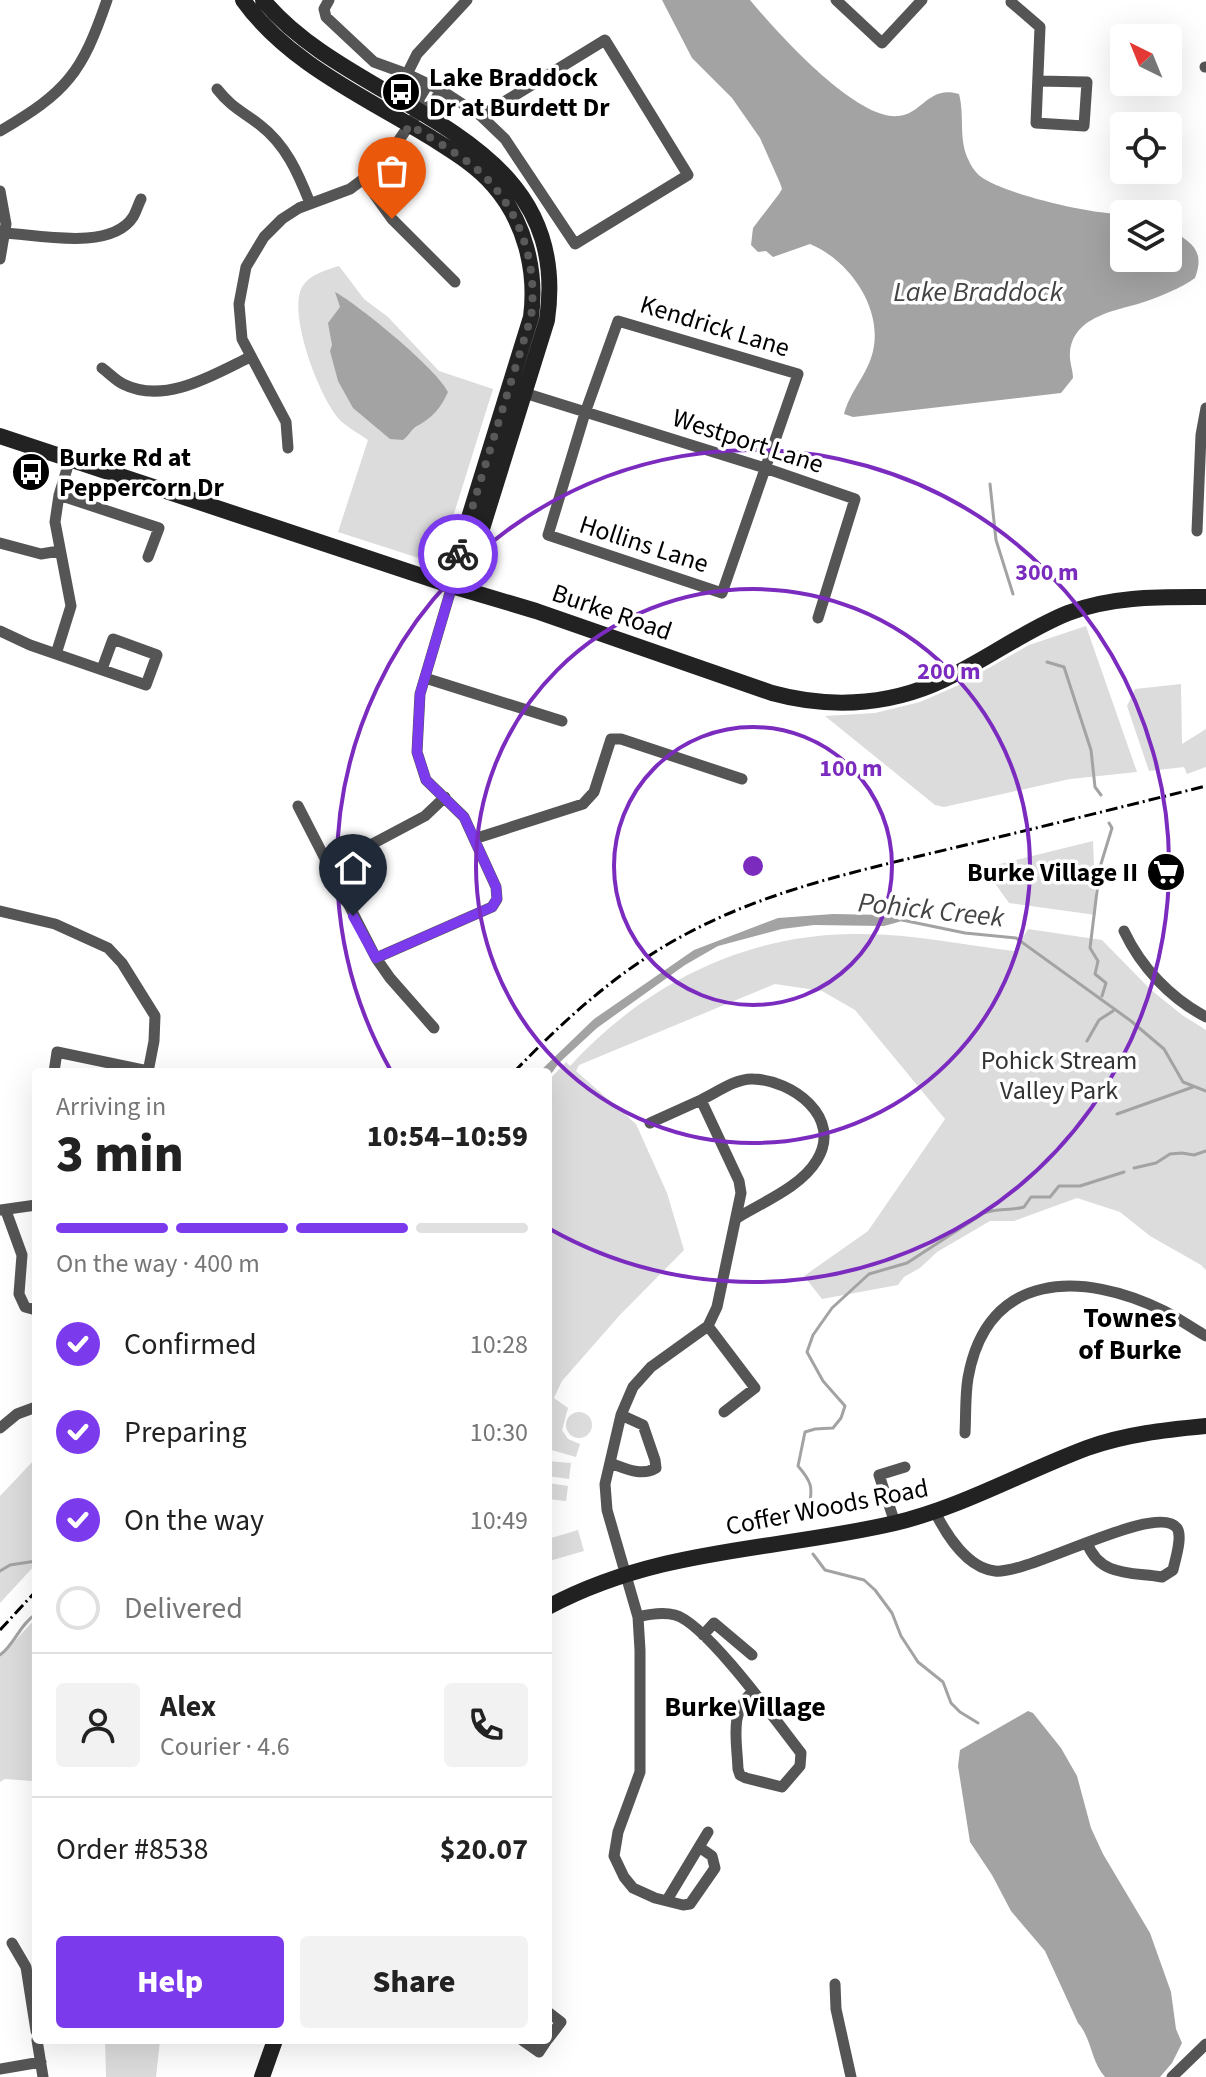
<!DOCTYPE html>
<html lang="en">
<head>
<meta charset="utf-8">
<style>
	body { margin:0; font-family:"Source Sans 3",sans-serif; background:#f2f2f2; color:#222; height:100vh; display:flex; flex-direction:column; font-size:30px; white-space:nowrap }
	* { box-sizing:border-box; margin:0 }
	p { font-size:26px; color:#767676 }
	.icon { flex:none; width:44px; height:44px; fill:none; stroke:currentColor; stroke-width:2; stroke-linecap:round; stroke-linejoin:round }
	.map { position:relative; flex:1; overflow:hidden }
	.side { position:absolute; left:32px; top:1068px; width:520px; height:976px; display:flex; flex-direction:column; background:#fff; border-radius:8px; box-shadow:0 8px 32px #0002 }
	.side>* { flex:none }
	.needle { width:52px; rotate:317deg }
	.controls { position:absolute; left:1110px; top:24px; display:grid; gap:16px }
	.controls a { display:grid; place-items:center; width:72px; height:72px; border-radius:8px; background:#fff; box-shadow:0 8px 32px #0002; font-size:40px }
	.pin { position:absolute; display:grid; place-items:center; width:68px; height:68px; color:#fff; margin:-82px -34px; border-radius:50% 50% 50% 0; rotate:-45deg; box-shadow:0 0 8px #0007 }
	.pin .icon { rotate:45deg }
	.courier { position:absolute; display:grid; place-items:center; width:80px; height:80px; margin:-40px; border:6px solid #7c3aed; border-radius:50%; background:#fff; color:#222; box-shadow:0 2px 10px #0007 }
	.summary em { font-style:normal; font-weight:800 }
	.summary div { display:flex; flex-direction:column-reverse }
	.summary { display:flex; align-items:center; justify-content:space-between; height:136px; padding:0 24px }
	h1 { font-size:52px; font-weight:800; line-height:60px }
	.bar { display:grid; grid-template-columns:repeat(4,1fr); gap:12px 8px; align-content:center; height:96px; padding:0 24px }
	.bar i { height:10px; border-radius:6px; background:#e0e0e0 }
	.bar .active { background:#7c3aed }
	.bar p { grid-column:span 4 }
	.line { display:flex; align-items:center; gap:20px; padding:0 24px; border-top:2px solid #e0e0e0 }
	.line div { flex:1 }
	.round { display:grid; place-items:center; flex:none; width:84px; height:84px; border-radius:8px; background:#f2f2f2 }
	ol { padding:0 24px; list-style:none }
	li { display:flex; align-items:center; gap:24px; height:88px }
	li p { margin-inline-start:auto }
	li .icon { padding:8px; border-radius:50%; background:#7c3aed; color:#fff; stroke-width:4 }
	li:last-child { color:#767676 }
	li i { width:44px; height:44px; border:4px solid #e0e0e0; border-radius:50% }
	.primary-button { display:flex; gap:16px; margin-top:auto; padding:16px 24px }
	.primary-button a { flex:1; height:92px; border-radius:8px; background:#7c3aed; color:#fff; font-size:32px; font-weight:800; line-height:92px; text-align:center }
	.primary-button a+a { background:#f2f2f2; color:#222 }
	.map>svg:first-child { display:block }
	.green { fill:#dcdcdc }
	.water { fill:#a3a3a3 }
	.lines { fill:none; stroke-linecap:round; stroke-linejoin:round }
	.stream { stroke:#a3a3a3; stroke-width:3 }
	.street { stroke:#555; stroke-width:11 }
	.secondary { stroke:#222; stroke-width:16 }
	.rail { stroke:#000; stroke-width:3; stroke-dasharray:12 4 2 4; stroke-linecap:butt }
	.done { stroke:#595959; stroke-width:8; stroke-dasharray:0 14.4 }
	.route { stroke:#7c3aed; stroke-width:10 }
	.ring { fill:none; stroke:#7b2cbf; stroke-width:4 }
	.labels { text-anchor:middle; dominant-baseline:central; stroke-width:7; stroke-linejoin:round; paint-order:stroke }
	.poi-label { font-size:26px; font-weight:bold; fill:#000; stroke:#fff; text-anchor:start }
	.street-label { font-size:26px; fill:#000; stroke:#fff }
	.park-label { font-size:26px; fill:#333; stroke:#fff }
	.water-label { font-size:28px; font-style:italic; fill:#444; stroke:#fff }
	.neighbourhood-label { font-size:28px; font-weight:bold; fill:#000; stroke:#fff }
	.centre { fill:#7b2cbf; stroke:#fff; stroke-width:4 }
	.ring-label { font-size:24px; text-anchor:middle; font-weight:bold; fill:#7b2cbf; stroke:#fff; stroke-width:7; stroke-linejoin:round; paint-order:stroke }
</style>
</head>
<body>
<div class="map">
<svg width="1206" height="2077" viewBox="0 0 1206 2077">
	<rect width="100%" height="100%" fill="#fff"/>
	<path class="green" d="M339,266L364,299L388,317L439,371L493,389L442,552L435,560L428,561L338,532L368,440C360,434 350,429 342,422C321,403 287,314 302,287C310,274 326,270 339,266Z
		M1086,626L1137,772L1070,779L944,807L935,805L825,716L875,713L920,702L959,685L1029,645Z
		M1181,684L1182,744L1206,729V767L1187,774L1184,767L1149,771L1127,706L1135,689Z
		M1093,841L1096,915L1009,903L984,868Z
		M1028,929L1102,940L1150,989L1182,1015L1206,1030V1270L1201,1265L1150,1236L1120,1212L1077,1198L1014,1221H990L937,1252L920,1268L904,1277L898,1285L822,1299L804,1276L868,1231L945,1119L855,1010L822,991L775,984L579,1065L576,1071L636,1124L667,1193L684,1250L619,1316L562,1381L554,1398L568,1408L562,1430L568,1439L580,1444L576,1457L548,1449V1081L566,1062L570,1066C646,983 748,932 862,934C912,934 963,945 1014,951Z
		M566 1425a13 13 0 1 1 26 0a13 13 0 1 1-26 0Z
		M36,1458V1564L0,1603V1496Z
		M548,1461L571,1463L569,1479L548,1476Z
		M548,1483L568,1486L566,1501L548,1499Z
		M578,1530L584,1551L549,1561L548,1539Z
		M36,1618V1786L32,1781L5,1779L0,1782V1657Z
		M105,2040H160L156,2077H106Z"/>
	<path class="water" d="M662,0H750C776,31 855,120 898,116C923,114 928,85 959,94C965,117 958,140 969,161C971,166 976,173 980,176C1003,194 1094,215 1124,214V258H1168V228C1190,242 1206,249 1195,278C1181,288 1161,296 1144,302C1117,311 1073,315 1070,353C1069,360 1073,370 1073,378L1061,393L853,417L844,414C850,391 868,374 873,351C883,308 849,260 810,244L773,257L766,251L758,252L751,245L753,228L779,194L782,189L780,183L760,138L732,98L692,58Z
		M335,292C359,305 437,369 448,392C441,408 432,418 417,426C411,429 409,436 403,440L390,439L353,408L338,381L330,351L332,345L328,323L340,307Z
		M833,914L888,915L902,921L884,926L814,925L782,929L718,946L685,965L597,1028L559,1063L548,1078V1072H539L594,1019L694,950L778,918Z
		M1028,1711L1033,1713L1061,1748L1077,1776L1091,1828L1103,1854L1150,1933L1171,1992L1176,2029L1182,2043L1172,2063L1160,2077H1105C1091,2062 1092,2039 1078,2023L1045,1951L1011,1911L992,1875L970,1842L958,1766L960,1750Z"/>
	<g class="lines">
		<path class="stream" d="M990,484L996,540L1013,594
			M1047,662L1064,667L1091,750L1095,787L1101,795
			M902,920L965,933L1016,938L1131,1021L1164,1049L1183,1082L1206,1091
			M1102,996L1106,983L1095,974L1098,961L1090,948L1100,867L1112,828L1109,823
			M1087,1041L1099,1020L1113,1011
			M1117,1114L1193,1087
			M1134,1168L1156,1163L1170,1154L1182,1153L1194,1155L1206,1151
			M809,1517C809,1491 818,1489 798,1466L805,1432L815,1429L833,1428L841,1418L845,1406L823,1381L807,1352L813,1335L832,1308L869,1274L907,1263L984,1213C997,1208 1010,1211 1024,1207L1031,1197H1050L1059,1186H1080L1124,1172
			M813,1554L825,1570L864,1580L875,1590L892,1613L901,1636L918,1662L943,1682L951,1703L960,1712L978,1723
			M0,1571L10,1565L36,1561
			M0,1655C15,1644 19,1625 36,1614"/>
		<path class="street" d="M329,0L324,9L326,17L374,62L407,74L441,90L481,116L505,139L575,244L688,175L605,40L481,116
			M836,0L882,43L922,0
			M1011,2L1040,27L1036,123L1084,126L1087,82L1039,81
			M1205,67H1206
			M407,74L417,54L467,0
			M217,89C232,108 242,111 260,125C286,145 298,173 310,203
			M419,111L432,105L441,90
			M0,131C67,92 82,73 107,0
			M364,180L392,219L455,282
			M0,191L6,224L0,259
			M5,233C39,235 111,251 133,217C136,212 138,205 141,199
			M618,321L798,374L722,593L548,535L585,413Z
			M102,368C109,373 115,380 123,384C165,405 213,375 250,357
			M518,391L765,468L855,499L818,618
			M288,448L286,422L242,339L239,304L246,267L264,237L282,219L299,208L350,189L381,166L419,111V99L428,84
			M59,495L159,528L148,557
			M1197,531L1201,435L1206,408
			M0,543L41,554L59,551
			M0,631L30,645L146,685L157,655L113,639L102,669
			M56,654L71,606L55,522L59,495L70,459
			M425,678L562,721
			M298,806L376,958L390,978L434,1028
			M474,839L583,804L594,792L611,739H621L742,779
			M359,851L425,816L445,797
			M0,911L55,924L108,948L122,963L155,1016L154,1041L148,1072
			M1124,931C1141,967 1170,998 1206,1017
			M376,958L492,907L497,899L496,887L464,817L426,780L417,752L420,694L452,586
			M54,1072L57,1052L148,1071
			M650,1123L701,1100
			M1,1210L36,1205
			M6,1211L22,1255L19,1294L25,1307L36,1310
			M708,1326L755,1388L724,1412
			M0,1428L17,1414L36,1407
			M965,1433C966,1416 965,1396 968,1378C987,1270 1083,1271 1164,1311C1178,1318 1192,1328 1206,1336
			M610,1463C625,1468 641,1477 656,1468L655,1460L643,1425L621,1415
			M935,1512C946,1534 967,1568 995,1571C1029,1575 1157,1501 1177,1528C1183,1537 1175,1560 1173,1570L1162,1577C1131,1572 1100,1577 1087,1543
			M895,1523L879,1475L905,1467
			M638,1617C650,1614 663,1612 675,1615C706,1623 779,1725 801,1753L800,1766L782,1787L746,1778L740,1775L738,1769C737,1740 729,1713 752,1692
			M703,1635L714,1623L752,1655
			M699,1847L712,1856L715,1868L690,1904L683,1905L655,1898L633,1888L624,1877L614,1856L618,1832L640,1772V1650L638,1617L607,1510L605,1484L621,1415L633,1387L651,1367L708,1326L717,1307L741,1193L739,1181L701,1100C716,1093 736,1078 753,1079C792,1080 843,1117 817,1160C801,1187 763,1202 737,1218
			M667,1900L708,1832
			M12,1943L26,1967L36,2031
			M835,1984L836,2009L851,2077
			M548,2012L561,2022L548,2039
			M37,2040L43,2077
			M522,2040L539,2052L547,2040
			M0,2069L41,2062
			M1172,2077L1206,2044"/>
		<path class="secondary" d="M243,0C288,63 365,97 430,137C452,151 476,165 493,185C525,221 537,271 531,317L455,563L452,586
			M263,0C355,112 575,129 547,320L471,564L464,576L452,586
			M0,436L452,586L536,611L772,693C834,710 898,705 955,674C993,655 1028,629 1068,613C1112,596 1159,597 1206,597
			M548,1607C660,1547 775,1551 895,1523C962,1507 1023,1472 1087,1448C1126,1434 1165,1430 1206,1426
			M262,2077L275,2040"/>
		<path class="rail" d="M514,1072C566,1018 621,968 688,933C771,889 862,870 953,848C1037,828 1122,807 1206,786
			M0,1630L36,1591"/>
	</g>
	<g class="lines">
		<path class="done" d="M392,219L364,180L381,166L410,125C429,137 450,149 468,162C516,198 539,259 531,317L458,554"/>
		<path class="route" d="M353,916L376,958L492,907L497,899L496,887L464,817L426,780L417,752L420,694L452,586L458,554"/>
	</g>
	<g class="ring">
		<circle cx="753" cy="866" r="139"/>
		<circle cx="753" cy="866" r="277"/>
		<path d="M391 1071A416 416 0 1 1 548 1228"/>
	</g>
	<defs>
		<g id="bus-disc" transform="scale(2)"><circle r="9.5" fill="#000" stroke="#fff"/><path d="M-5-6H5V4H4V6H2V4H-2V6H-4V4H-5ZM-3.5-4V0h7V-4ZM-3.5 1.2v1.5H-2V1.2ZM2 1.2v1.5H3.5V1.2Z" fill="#fff"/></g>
		<g id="supermarket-disc" transform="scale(2)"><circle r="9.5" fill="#000" stroke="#fff"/><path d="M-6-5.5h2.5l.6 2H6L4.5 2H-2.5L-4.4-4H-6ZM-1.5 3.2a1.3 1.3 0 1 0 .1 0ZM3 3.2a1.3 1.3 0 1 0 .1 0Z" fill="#fff"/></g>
	</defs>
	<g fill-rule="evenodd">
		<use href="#bus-disc" x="401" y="92"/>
		<use href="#bus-disc" x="31" y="472"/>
		<use href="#supermarket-disc" x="1166" y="872"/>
	</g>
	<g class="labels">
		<g class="poi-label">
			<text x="429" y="77">Lake Braddock<tspan x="429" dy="30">Dr at Burdett Dr</tspan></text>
			<text x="59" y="457">Burke Rd at<tspan x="59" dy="30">Peppercorn Dr</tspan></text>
			<text x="1138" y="872" text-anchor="end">Burke Village II</text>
		</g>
		<g class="street-label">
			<text transform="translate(715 326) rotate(17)">Kendrick Lane</text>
			<text transform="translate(748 441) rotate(18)">Westport Lane</text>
			<text transform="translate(644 544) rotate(18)">Hollins Lane</text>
			<text transform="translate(612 612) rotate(19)">Burke Road</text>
			<text transform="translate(827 1507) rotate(-11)">Coffer Woods Road</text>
		</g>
		<g class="park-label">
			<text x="1059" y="1060">Pohick Stream<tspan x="1059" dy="30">Valley Park</tspan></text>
		</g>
		<g class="water-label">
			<text x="978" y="292">Lake Braddock</text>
			<text transform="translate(931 910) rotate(6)">Pohick Creek</text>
		</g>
		<g class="neighbourhood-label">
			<text x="1130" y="1318">Townes<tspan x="1130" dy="32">of Burke</tspan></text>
			<text x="745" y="1707">Burke Village</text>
		</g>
	</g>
	<circle cx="753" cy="866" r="12" class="centre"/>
	<g class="ring-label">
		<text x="1047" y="580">300 m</text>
		<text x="949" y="679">200 m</text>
		<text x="851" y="776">100 m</text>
	</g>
</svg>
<div class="controls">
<a><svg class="needle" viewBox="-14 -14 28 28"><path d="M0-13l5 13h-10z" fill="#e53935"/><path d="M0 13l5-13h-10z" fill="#767676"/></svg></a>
<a><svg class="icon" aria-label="locate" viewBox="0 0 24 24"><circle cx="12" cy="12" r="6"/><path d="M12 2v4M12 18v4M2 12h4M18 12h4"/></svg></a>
<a><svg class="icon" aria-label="layers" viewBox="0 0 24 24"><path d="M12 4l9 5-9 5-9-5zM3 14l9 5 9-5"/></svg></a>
</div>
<div class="pin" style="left:392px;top:219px;background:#ea580c"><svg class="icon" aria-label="bag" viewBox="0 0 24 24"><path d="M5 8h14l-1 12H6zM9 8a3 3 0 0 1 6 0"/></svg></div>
<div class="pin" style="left:353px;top:916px;background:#1f2937"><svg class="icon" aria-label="home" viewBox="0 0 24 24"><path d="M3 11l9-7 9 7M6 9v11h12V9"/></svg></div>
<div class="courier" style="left:458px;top:554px"><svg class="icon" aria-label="bike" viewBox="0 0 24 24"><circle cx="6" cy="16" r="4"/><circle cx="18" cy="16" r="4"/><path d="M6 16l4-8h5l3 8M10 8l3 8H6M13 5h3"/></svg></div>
<section class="side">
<div class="summary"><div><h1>3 min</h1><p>Arriving in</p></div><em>10:54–10:59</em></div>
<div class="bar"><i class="active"></i><i class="active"></i><i class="active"></i><i></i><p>On the way · 400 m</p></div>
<ol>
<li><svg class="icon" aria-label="check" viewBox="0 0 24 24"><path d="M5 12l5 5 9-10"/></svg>Confirmed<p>10:28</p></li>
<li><svg class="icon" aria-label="check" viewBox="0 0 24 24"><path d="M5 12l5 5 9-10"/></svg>Preparing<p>10:30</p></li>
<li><svg class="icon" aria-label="check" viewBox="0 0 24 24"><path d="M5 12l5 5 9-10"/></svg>On the way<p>10:49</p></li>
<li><i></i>Delivered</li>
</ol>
<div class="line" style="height:144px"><a class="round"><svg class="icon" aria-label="person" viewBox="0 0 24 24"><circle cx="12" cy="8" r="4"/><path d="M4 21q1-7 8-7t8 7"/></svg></a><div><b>Alex</b><p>Courier · 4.6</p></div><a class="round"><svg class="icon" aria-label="phone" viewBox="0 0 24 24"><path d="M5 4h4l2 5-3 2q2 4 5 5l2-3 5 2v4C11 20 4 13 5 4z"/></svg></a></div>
<div class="line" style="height:104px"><div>Order #8538</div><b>$20.07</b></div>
<div class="primary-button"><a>Help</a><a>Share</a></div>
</section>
</div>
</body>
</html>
